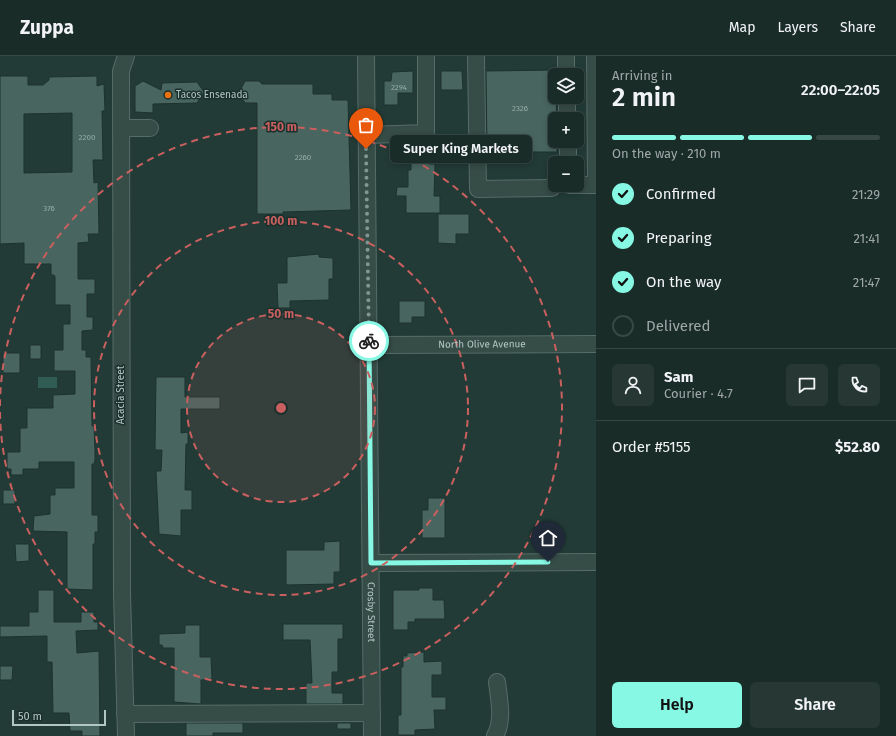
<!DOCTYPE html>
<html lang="en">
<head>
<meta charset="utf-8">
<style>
	body { margin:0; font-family:"Fira Sans",sans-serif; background:#273834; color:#f1f3f6; height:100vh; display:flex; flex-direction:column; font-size:15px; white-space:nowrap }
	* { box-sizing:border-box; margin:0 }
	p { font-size:13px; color:#9fa7a8 }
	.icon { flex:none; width:22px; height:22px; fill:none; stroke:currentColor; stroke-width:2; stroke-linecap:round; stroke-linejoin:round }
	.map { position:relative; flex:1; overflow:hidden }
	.details { display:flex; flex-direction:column; background:#1a2c28; width:300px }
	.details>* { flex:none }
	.fabs { position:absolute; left:548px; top:12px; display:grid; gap:8px }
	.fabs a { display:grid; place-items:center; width:36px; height:36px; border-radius:6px; background:#1a2c28; box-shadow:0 2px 6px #0003,0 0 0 1px #384845; font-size:20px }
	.scale { position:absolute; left:12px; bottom:10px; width:94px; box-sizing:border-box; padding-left:4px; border:2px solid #b1c7c4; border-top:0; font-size:11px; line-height:14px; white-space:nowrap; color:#b1c7c4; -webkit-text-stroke:3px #1b302c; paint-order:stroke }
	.pin { position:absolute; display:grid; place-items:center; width:34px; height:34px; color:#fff; margin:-41px -17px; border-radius:50% 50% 50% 0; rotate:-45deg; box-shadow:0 0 4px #0007 }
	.pin .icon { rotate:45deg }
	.courier { position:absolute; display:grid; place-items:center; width:40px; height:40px; margin:-20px; border:3px solid #86f8e4; border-radius:50%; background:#fff; color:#222; box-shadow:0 1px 5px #0007 }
	.bubble { position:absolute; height:28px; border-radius:6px; background:#1a2c28; box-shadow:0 2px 6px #0003,0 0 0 1px #384845; font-size:13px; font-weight:600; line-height:28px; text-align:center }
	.headline em { font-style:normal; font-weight:600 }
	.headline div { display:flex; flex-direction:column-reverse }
	.headline { display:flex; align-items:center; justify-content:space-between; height:68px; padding:0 16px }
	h1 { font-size:26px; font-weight:600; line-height:30px }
	.bar { display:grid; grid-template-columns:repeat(4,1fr); gap:6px 4px; align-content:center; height:48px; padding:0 16px }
	.bar i { height:5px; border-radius:3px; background:#384845 }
	.bar .current { background:#86f8e4 }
	.bar p { grid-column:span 4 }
	.line { display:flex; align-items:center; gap:10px; padding:0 16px; border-top:1px solid #384845 }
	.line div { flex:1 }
	.round { display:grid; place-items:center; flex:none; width:42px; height:42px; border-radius:6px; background:#273834 }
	ol { padding:0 16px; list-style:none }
	li { display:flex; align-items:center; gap:12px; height:44px }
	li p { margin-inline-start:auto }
	li .icon { padding:4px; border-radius:50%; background:#86f8e4; color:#111; stroke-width:4 }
	li:last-child { color:#9fa7a8 }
	li i { width:22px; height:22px; border:2px solid #384845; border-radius:50% }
	.button { display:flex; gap:8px; margin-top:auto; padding:8px 16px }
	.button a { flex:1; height:46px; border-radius:6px; background:#86f8e4; color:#111; font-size:16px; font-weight:600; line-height:46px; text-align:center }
	.button a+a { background:#273834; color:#f1f3f6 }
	header { display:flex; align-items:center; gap:24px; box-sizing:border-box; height:56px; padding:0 20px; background:#1a2c28; border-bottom:1px solid #384845 }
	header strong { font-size:19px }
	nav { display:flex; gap:22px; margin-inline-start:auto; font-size:14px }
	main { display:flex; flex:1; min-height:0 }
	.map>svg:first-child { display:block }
	.water { fill:#315c53 }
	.building { fill:#48655f; stroke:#1d322e; fill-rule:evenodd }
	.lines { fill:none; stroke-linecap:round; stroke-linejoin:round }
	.minor-casing { stroke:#566c68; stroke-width:18 }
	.minor { stroke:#364c47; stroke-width:16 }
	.done { stroke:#7f9692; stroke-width:4; stroke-dasharray:0 7.2 }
	.route { stroke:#86f8e4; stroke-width:5 }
	.ring { fill:none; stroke:#c9605f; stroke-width:2; stroke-dasharray:7 5 }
	.food-dot { fill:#e8710a; stroke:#1b302c; stroke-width:1.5 }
	.labels { text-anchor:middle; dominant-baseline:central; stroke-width:3; stroke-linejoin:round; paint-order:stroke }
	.number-label { font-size:8px; fill:#97aeab }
	.poi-label { font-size:10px; fill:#b1c7c4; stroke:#1b302c; text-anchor:start }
	.street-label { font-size:10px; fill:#b1c7c4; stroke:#1b302c }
	.centre { fill:#c9605f; stroke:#1b302c; stroke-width:2 }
	.ring-label { font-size:12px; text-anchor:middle; font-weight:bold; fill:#c9605f; stroke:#1b302c; stroke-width:3; stroke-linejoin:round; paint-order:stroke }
</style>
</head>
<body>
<header>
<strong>Zuppa</strong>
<nav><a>Map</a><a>Layers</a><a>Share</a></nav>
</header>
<main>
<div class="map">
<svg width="596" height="680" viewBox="0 0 596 680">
	<rect width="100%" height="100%" fill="#223b36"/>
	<path class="water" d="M38,321H57V332H38Z"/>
	<path class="building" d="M555,14V41H557L555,85H557V96H487L486,15Z
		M413,15V37H398V49H384V25H391L392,16Z
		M441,15H462L463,34H441Z
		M0,20H28V29H43L49,24V21L97,20V30L104,28L105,55H102L103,104H93L94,127L98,126L99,178H88L89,186L78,187V223H95V238H87V261H93V274L82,275V294H86V301H91L92,370H94L95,395V404L94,408H92V459H98V476H95V488H93V534L67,533V476L33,475L34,460L50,458V439H55V432H74V406H39V413H23V419H11V413H7V396H20V372H27V352H53V339L75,338V315H54V294H63V268H70V249H55V221L54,219H51V208H24V187L0,188ZM72,57V116L24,117V58Z
		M143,25L161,34L162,27L197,26L204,36L197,47L153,48V57L135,56V30Z
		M245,25H259L262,28H313V38H332V44H348L351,154L283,156V158H257V47H245L239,37Z
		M411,100H429V108H435L434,140H440V157H406V140H396L397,131H408V114H411Z
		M438,158H469V178H456V188L438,187Z
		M319,198V201L333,202V223H329V244L290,245V252H278L277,227H287V201Z
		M399,245H425V261H412V267H399Z
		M30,289H41V303H30Z
		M3,297H20V317H3Z
		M156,321H185V341H220V353H181V377L188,376V388H186L185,434H192V454H181V480L159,478L156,415H161L162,394H155Z
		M3,434H15V448H3Z
		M428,442H445V482H422V454H428Z
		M340,485V516H334V528L286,529V494H324V486Z
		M15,488H29V505L16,506Z
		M419,532H433V544H444L445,563H415V566H408V574H393V534H419Z
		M38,534H54V566H81V556H94V566H98V574L76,575L77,597L99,595L100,680H82V675H70L69,657H53L52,606H47V580L0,581V570H29V556H38Z
		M283,568H343V583H338V616H332V637H343V648H306V627H312L310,584H283Z
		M185,569H200V601H211L212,623L201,624V648L174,646V592H163L162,589H159V578L185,577Z
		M424,596V606L442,605V619H432V641H446V654H434L435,673L415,674V679H398V659H401V611H403V600H407V597Z
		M0,610H13L12,624H0Z
		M186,667H243V677H213V680H186Z
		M337,667H351V673H337Z"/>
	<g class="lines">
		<g class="minor-casing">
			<g id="minor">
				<path id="s1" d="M366,0L372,680"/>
				<path d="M476,0L478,133L552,132"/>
				<path d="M566,0V19"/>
				<path d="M595,0L596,126"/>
				<path d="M567,41V63"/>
				<path d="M121,72H150"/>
				<path d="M366,79L426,77V0"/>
				<path d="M568,85V107"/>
				<path d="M569,129H596"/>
				<path id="s2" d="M369,289L596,288"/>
				<path d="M371,507L596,506"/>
				<path d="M125,658L372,657"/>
				<path d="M126,680L122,537L121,15L126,0"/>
				<path d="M495,680C504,664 499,644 497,626"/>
			</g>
		</g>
		<use href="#minor" class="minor"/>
	</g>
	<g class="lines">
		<path class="done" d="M366,93L369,285"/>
		<path class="route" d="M369,285L371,507L548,506"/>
	</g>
	<circle cx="281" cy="352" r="94" fill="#c9605f" fill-opacity=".12"/>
	<g class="ring">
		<circle cx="281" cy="352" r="94"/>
		<circle cx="281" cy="352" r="187"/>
		<path d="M0 350A281 281 0 1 1 0 354"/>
	</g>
	<circle class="food-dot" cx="168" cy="39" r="4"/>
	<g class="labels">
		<g class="number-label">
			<text x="399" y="31">2294</text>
			<text x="520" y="52">2326</text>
			<text x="87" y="81">2200</text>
			<text x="303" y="101">2260</text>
			<text x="49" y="152">376</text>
		</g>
		<g class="poi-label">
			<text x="176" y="39">Tacos Ensenada</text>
		</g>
		<g class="street-label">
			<text stroke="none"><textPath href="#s2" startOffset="113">North Olive Avenue</textPath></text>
			<text transform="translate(121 339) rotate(-90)">Acacia Street</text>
			<text stroke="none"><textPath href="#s1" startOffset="556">Crosby Street</textPath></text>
		</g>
	</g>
	<circle cx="281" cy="352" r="6" class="centre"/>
	<g class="ring-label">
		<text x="281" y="75">150 m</text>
		<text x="281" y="169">100 m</text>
		<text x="281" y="262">50 m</text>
	</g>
</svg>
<div class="fabs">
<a><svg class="icon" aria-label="layers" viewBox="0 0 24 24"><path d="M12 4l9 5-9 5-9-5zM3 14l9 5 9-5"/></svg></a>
<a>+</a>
<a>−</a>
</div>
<div class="scale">50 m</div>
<div class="pin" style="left:366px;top:93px;background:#ea580c"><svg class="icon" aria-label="bag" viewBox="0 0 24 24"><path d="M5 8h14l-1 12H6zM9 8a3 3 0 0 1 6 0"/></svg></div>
<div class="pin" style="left:548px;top:506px;background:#1f2937"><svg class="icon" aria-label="home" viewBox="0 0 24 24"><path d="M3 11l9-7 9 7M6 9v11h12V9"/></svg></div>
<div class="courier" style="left:369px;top:285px"><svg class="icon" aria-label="bike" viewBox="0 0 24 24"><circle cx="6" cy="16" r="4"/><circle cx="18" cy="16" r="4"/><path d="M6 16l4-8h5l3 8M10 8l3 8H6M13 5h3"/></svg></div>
<div class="bubble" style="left:390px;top:79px;width:142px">Super King Markets</div>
</div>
<section class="details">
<div class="headline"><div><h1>2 min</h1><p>Arriving in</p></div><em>22:00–22:05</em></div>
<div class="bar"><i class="current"></i><i class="current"></i><i class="current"></i><i></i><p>On the way · 210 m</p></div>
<ol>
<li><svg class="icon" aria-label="check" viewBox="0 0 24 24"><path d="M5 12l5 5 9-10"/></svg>Confirmed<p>21:29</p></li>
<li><svg class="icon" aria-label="check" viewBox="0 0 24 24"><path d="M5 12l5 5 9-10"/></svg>Preparing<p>21:41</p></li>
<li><svg class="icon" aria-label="check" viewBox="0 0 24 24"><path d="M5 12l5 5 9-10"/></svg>On the way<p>21:47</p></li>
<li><i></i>Delivered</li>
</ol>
<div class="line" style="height:72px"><a class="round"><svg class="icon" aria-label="person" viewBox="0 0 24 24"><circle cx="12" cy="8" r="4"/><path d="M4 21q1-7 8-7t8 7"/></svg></a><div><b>Sam</b><p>Courier · 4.7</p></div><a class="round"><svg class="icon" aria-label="chat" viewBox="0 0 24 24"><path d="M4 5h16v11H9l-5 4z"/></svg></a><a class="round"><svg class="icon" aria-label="phone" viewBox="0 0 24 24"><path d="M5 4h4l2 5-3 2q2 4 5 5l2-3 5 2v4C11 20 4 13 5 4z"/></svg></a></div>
<div class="line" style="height:52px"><div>Order #5155</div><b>$52.80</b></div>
<div class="button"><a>Help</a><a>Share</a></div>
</section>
</main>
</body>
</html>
